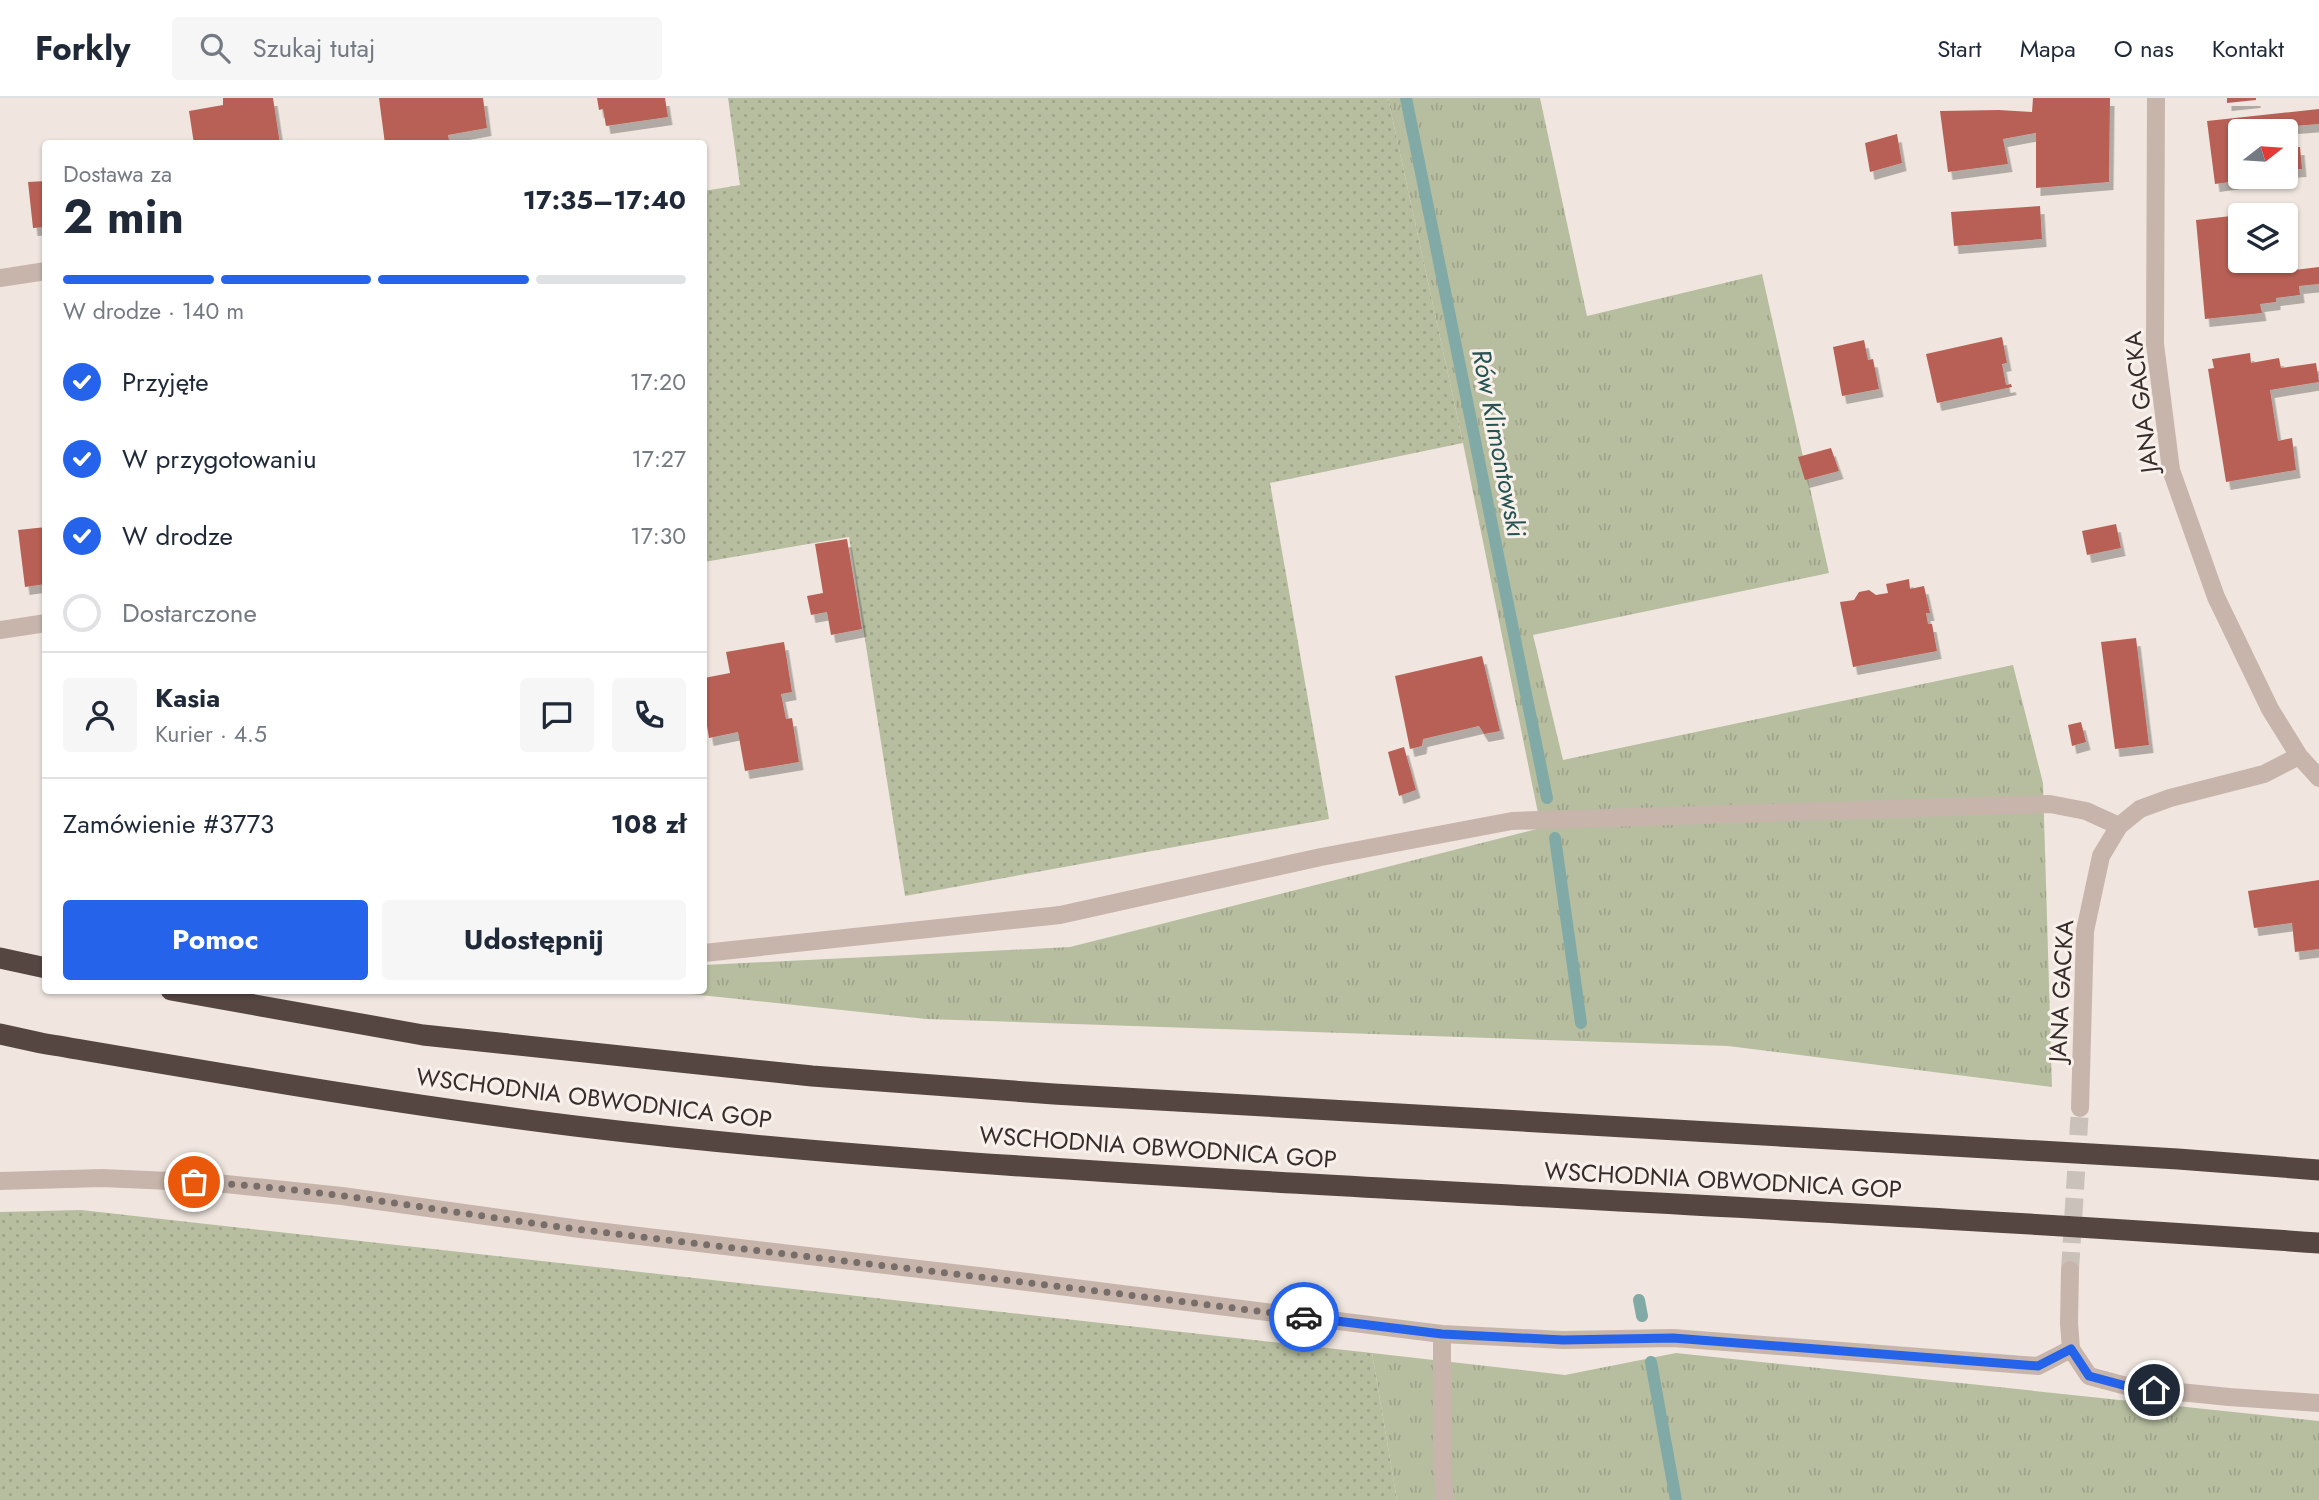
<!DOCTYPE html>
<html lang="pl">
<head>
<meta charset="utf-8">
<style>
	body { margin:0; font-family:Jost,sans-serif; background:#f6f6f7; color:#1f2937; height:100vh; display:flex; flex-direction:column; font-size:26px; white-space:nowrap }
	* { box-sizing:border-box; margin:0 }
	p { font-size:23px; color:#747a83 }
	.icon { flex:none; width:38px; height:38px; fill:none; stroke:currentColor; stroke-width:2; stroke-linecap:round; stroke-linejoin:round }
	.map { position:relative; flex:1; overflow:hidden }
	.side { position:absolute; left:42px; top:42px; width:665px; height:854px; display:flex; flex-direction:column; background:#fff; border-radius:7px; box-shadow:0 2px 5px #0004 }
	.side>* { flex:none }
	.needle { width:46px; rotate:73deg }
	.fabs { position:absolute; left:2228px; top:21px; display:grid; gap:14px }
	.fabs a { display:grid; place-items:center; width:70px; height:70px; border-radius:7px; background:#fff; box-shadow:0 2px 5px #0004; font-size:35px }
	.pin { position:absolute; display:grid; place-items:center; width:60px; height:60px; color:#fff; margin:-30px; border:4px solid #fff; border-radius:50%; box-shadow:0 2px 7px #0007 }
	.courier { position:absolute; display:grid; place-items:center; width:70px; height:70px; margin:-35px; border:5px solid #2563eb; border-radius:50%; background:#fff; color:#222; box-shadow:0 2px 9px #0007 }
	.head em { font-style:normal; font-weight:700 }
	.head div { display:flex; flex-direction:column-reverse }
	.head { display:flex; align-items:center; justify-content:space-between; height:119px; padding:0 21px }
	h1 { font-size:46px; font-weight:700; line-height:52px }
	.bar { display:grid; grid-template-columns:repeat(4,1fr); gap:10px 7px; align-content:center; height:84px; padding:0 21px }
	.bar i { height:9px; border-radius:5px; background:#e0e1e3 }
	.bar .selected { background:#2563eb }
	.bar p { grid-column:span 4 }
	.line { display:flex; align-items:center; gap:18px; padding:0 21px; border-top:2px solid #e0e1e3 }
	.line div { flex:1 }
	.round { display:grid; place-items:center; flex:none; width:74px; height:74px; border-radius:7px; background:#f6f6f7 }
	ol { padding:0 21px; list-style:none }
	li { display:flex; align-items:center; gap:21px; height:77px }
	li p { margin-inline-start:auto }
	li .icon { padding:7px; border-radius:50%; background:#2563eb; color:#fff; stroke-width:4 }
	li:last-child { color:#747a83 }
	li i { width:38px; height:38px; border:4px solid #e0e1e3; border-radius:50% }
	.action { display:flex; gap:14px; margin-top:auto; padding:14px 21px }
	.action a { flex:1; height:80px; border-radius:7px; background:#2563eb; color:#fff; font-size:28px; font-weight:700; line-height:80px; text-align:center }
	.action a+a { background:#f6f6f7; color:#1f2937 }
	header { display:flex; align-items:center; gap:42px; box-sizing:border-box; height:98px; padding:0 35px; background:#fff; border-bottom:2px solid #e0e1e3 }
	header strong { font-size:33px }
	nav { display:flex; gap:38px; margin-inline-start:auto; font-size:24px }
	.search { width:490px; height:63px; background:#f6f6f7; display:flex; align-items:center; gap:18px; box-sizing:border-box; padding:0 24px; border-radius:7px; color:#747a83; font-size:26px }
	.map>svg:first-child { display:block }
	.grass { fill:url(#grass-tufts) }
	.garden { fill:url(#garden-dots) }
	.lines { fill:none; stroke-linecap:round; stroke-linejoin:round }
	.stream { stroke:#81aaa7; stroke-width:12 }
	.building { fill:#b86154; filter:url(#shadow) }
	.street-tunnel { stroke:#cbc1bb; stroke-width:18; stroke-dasharray:18 9; stroke-linecap:butt }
	.lane { stroke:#c7b5ac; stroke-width:18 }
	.street { stroke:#c7b5ac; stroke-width:18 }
	.highway { stroke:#564642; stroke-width:21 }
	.done { stroke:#776d69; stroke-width:7; stroke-dasharray:0 12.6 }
	.route { stroke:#2563eb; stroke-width:9 }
	.labels { text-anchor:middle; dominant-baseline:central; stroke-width:6; stroke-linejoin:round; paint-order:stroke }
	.street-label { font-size:24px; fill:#362c2a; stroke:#f8f0eb }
	.water-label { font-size:26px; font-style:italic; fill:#245351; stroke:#f8f0eb }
</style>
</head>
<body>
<header>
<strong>Forkly</strong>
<div class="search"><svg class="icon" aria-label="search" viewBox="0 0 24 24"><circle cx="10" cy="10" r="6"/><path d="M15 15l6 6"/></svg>Szukaj tutaj</div>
<nav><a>Start</a><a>Mapa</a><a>O nas</a><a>Kontakt</a></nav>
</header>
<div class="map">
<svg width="2319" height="1402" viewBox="0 0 2319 1402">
	<defs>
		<pattern id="grass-tufts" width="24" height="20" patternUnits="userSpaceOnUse" patternTransform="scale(1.75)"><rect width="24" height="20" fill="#b7bea0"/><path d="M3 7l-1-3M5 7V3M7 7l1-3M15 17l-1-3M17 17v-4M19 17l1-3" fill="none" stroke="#9ea38a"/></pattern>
		<pattern id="garden-dots" width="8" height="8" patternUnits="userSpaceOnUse" patternTransform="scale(1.75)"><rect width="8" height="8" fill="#b7bea0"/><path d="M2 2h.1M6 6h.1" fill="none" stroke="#9ea38a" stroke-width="1.8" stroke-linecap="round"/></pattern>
		<filter id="shadow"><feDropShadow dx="4.5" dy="8" stdDeviation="0" flood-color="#0004"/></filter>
	</defs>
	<rect width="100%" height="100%" fill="#f0e6df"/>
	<path class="grass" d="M1388,0H1540L1587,218L1762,176L1829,475L1533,537L1563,662L2013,567L2043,685L2052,989L1728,948L926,921L681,895V893L704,892V867L1070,849L1541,730L1463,345Z
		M1372,1255L1565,1277L1676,1255L2319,1323V1402H1397Z"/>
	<path class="garden" d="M728,0H1388L1463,345L1270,385L1329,721L905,798L849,439L704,464V93L740,87Z
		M81,1112L1372,1255L1397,1402H0V1114Z"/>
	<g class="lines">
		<path class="stream" d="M1406,0L1547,700
			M1555,740L1581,925
			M1639,1202L1642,1218
			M1651,1264L1676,1402"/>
	</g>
	<path class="building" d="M223,0H273L280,46H194L189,13L223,7Z
		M379,0H483L487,30L448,37L449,42L423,46H385Z
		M597,0H665L668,19L606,28L603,11L599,12Z
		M2033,0H2110L2109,84L2036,90V35L2003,41L2008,66L1948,74L1940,13L1999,12L2032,14Z
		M2227,0H2256V2L2227,5Z
		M2319,11V26L2281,29V33H2240V79H2258L2259,80L2215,86L2207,23Z
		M1897,36L1902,65L1870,74L1865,45Z
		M2300,49L2302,71L2286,72V50Z
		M46,83V129L33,130L28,84Z
		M2040,108L2042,141L1954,148L1951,114Z
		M2280,112L2281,117H2251V116Z
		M2240,117V163H2285L2286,173L2319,169V186L2299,188L2300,197L2276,200V204L2260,206L2262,215L2205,221L2196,122Z
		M2002,239L2007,265L2002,266L2006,287L2011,286L2012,289L1937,305L1926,256Z
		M1864,242L1868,262L1873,261L1879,291L1842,298L1833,249Z
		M2250,255L2251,265L2279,260L2281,270L2316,265L2319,284L2270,292L2278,343L2292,340L2296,372L2226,384L2208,271L2214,270L2212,261Z
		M1831,350L1839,373L1805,382L1798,359Z
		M2116,426L2121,450L2087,457L2082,433Z
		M46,429V486L25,489L18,432Z
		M847,441L862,531L831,537L827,514L811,517L807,498L823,495L815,446Z
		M1909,481L1910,491L1924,488L1930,515H1926L1928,526H1932L1937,553L1853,569L1840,504L1854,502L1859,494L1869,492L1876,497L1888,495L1886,486Z
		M2136,540L2149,647L2115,651L2101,544Z
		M784,544L792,594L781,596L786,621L792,620L799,664L745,673L738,634L709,640L704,610V580L730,575L726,554Z
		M1482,558L1500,633L1484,636L1479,628L1423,641L1422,648L1410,651L1395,578Z
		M2081,624L2086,644L2072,648L2068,627Z
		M1404,649L1416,692L1399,698L1388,654Z
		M2319,782V851L2295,854L2292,825L2254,830L2248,793Z"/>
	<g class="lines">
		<path class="street-tunnel" d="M2070,1172L2080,1010"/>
		<path class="lane" d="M0,180L46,173
			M0,532L46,525
			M704,855L1060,817L1321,759L1512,723L2050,706L2086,713L2119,728
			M0,1083L102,1080L216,1085L342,1098L580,1131L987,1179L1442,1236L1563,1242L1673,1240L2038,1268L2071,1251
			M1442,1236V1362L1445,1402"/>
		<path class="street" d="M2156,0L2155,246L2171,372L2216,499L2270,611L2299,658L2319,680
			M2080,1010L2085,833L2101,758L2119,728L2140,711L2170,700L2264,676L2299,658
			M2070,1172L2069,1225L2071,1251L2089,1278L2130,1289L2229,1299L2319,1305"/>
		<path class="highway" d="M0,860L46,870
			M171,892L423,937L812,978L1054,996L2178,1061L2319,1072
			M0,936L41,945C218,975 396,1006 575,1028C807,1056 1041,1070 1274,1084C1623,1104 1971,1120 2319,1145"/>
	</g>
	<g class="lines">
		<path class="done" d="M194,1084C325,1090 454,1116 584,1132C824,1161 1064,1188 1304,1219"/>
		<path class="route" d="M1304,1219L1442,1236L1563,1242L1673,1240L2038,1268L2071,1251L2089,1278L2130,1289L2154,1292"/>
	</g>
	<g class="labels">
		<g class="street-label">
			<text transform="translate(2141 304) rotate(-97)">JANA GACKA</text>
			<text transform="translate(2061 893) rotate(-87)">JANA GACKA</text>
			<text transform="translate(594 1000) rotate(7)">WSCHODNIA OBWODNICA GOP</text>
			<text transform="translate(1158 1049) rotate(4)">WSCHODNIA OBWODNICA GOP</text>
			<text transform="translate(1723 1082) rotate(3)">WSCHODNIA OBWODNICA GOP</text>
		</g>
		<g class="water-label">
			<text transform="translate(1499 345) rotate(79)">Rów Klimontowski</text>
		</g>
	</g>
</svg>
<div class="fabs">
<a><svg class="needle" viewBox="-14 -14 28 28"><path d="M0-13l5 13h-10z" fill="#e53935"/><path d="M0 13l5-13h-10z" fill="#747a83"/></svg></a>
<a><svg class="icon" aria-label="layers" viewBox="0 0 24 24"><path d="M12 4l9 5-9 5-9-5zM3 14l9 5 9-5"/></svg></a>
</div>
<div class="pin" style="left:194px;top:1084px;background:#ea580c"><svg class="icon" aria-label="bag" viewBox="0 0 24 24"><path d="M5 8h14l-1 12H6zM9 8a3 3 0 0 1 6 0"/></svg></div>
<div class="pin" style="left:2154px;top:1292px;background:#1f2937"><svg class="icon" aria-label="home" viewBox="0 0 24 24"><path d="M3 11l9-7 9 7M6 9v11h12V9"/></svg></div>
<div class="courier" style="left:1304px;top:1219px"><svg class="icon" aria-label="car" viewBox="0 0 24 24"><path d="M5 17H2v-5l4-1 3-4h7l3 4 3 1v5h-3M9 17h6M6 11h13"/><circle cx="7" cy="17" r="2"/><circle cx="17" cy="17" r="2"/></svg></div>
<section class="side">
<div class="head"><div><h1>2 min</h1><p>Dostawa za</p></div><em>17:35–17:40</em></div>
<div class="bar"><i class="selected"></i><i class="selected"></i><i class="selected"></i><i></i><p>W drodze · 140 m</p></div>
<ol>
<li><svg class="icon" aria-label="check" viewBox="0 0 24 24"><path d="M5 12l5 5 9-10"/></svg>Przyjęte<p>17:20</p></li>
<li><svg class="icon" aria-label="check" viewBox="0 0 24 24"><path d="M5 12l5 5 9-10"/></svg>W przygotowaniu<p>17:27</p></li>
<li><svg class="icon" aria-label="check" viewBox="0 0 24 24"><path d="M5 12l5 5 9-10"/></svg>W drodze<p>17:30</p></li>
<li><i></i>Dostarczone</li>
</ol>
<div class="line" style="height:126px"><a class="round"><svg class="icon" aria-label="person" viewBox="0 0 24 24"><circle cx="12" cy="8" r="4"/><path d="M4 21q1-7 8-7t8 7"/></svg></a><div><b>Kasia</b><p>Kurier · 4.5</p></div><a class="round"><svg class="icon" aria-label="chat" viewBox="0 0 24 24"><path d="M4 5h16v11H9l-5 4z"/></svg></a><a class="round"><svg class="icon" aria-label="phone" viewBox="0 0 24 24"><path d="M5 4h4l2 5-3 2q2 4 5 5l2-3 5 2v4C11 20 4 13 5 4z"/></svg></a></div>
<div class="line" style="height:91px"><div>Zamówienie #3773</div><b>108 zł</b></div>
<div class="action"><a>Pomoc</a><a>Udostępnij</a></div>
</section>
</div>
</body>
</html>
